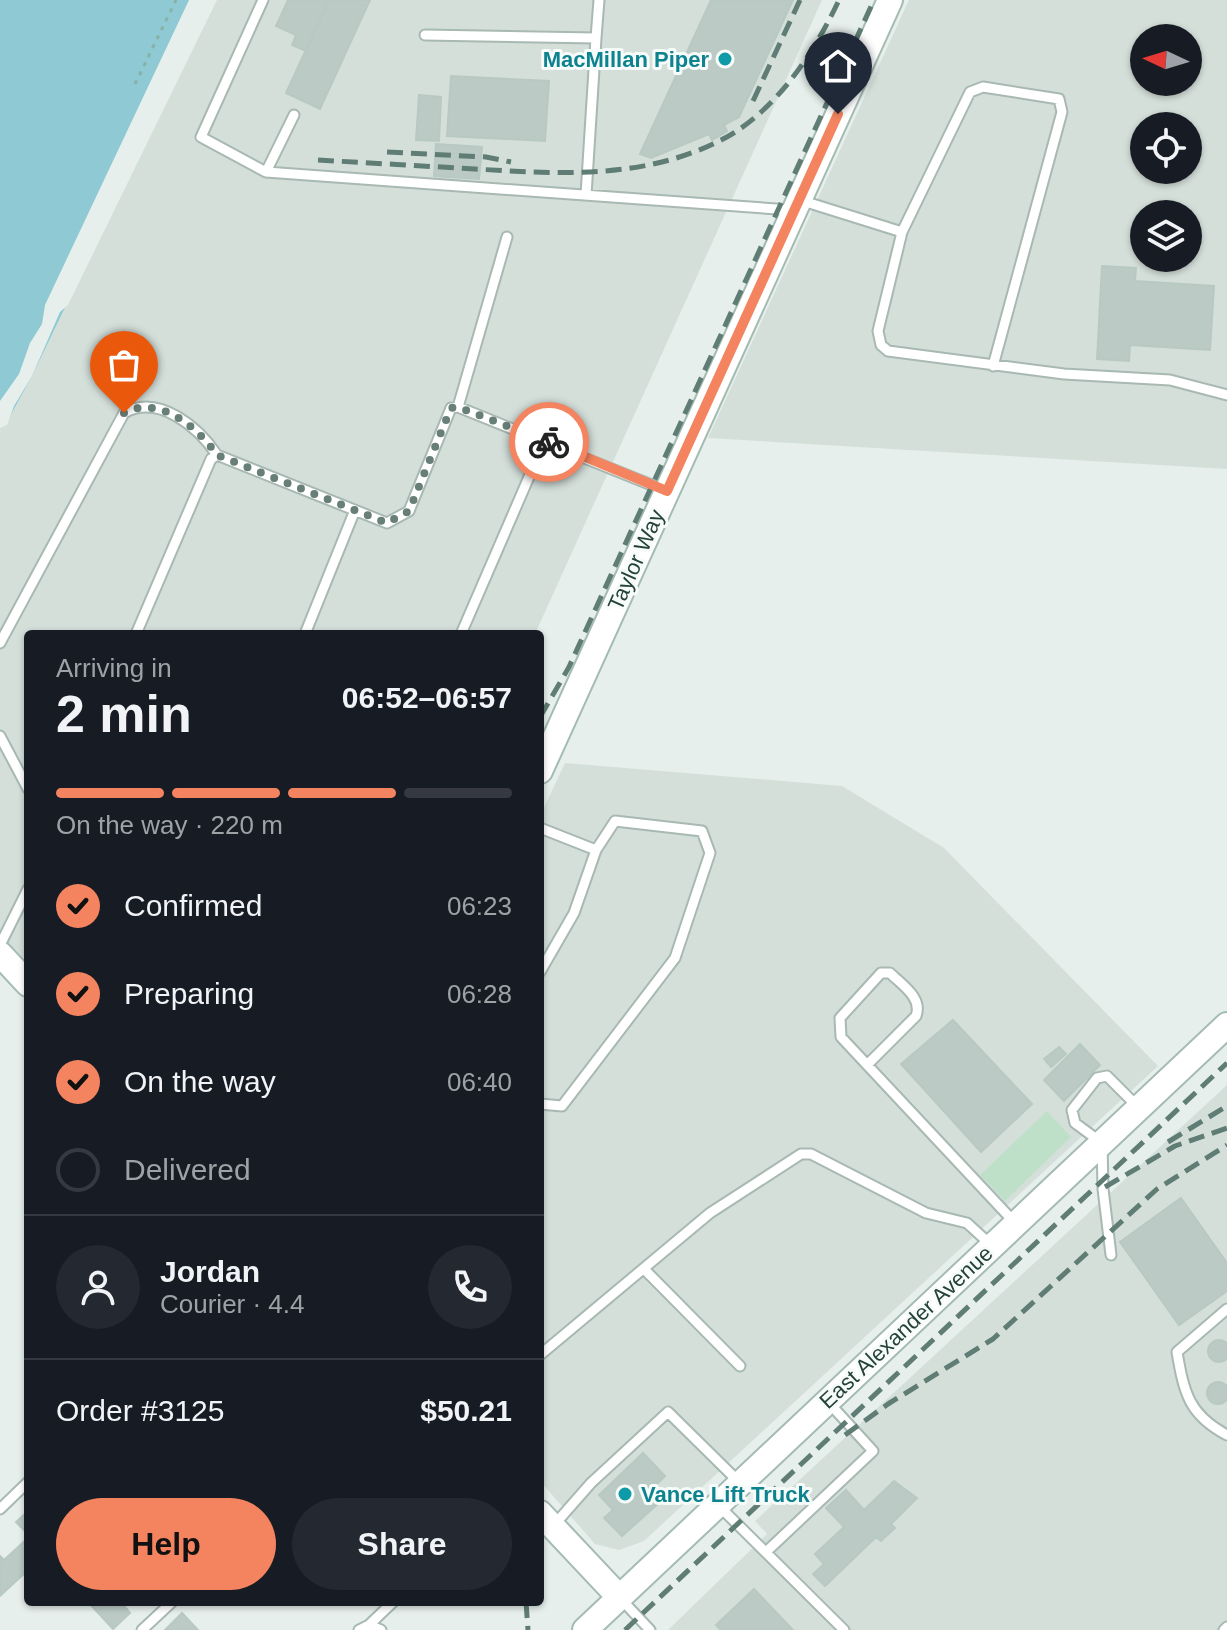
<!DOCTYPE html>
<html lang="en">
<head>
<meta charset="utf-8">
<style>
	body { margin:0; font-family:Arial,sans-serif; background:#242831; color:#f1f3f6; height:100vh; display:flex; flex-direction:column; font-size:30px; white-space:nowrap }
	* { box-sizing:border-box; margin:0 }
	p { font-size:26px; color:#9ea1a6 }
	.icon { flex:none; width:44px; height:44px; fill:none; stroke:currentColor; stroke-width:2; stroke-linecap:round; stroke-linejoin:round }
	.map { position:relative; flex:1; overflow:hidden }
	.drawer { position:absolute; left:24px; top:630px; width:520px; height:976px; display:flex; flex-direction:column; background:#171b24; border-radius:8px; box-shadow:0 2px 6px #0004 }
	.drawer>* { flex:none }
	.needle { width:52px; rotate:274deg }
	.controls { position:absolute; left:1130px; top:24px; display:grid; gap:16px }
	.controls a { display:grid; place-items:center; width:72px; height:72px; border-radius:50%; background:#171b24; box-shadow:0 2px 6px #0004; font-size:40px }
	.pin { position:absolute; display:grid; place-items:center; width:68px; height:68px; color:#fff; margin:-82px -34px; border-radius:50% 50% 50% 0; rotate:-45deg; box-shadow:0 0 8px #0007 }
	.pin .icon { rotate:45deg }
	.courier { position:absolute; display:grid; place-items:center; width:80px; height:80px; margin:-40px; border:6px solid #f4845f; border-radius:50%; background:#fff; color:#222; box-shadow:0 2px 10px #0007 }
	.overview em { font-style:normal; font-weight:600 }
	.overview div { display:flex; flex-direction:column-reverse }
	.overview { display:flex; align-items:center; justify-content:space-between; height:136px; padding:0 32px }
	h1 { font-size:52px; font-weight:600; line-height:60px }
	.bar { display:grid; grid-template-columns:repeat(4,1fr); gap:12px 8px; align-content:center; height:96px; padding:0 32px }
	.bar i { height:10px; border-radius:6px; background:#363941 }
	.bar .active { background:#f4845f }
	.bar p { grid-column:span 4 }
	.line { display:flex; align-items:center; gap:20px; padding:0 32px; border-top:2px solid #363941 }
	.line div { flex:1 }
	.round { display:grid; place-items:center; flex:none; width:84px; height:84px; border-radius:42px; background:#242831 }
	ol { padding:0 32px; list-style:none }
	li { display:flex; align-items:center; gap:24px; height:88px }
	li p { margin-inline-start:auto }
	li .icon { padding:8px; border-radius:50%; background:#f4845f; color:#111; stroke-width:4 }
	li:last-child { color:#9ea1a6 }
	li i { width:44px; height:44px; border:4px solid #363941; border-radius:50% }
	.primary-button { display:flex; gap:16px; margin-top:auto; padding:16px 32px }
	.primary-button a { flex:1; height:92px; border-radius:48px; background:#f4845f; color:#111; font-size:32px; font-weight:600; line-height:92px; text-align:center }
	.primary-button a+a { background:#242831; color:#f1f3f6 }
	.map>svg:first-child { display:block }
	.built { fill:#d4dfda; fill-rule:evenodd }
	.green { fill:#bfe0c8 }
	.water { fill:#8ec9d4 }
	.pier { fill:#e6efeb }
	.building { fill:#bbcac4; stroke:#b8c9c2; stroke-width:2 }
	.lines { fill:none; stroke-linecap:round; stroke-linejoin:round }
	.lane-casing { stroke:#a8b8b2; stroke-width:13 }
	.secondary-casing { stroke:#a4bbb3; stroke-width:28 }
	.path { stroke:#86b3a5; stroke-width:3; stroke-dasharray:4 6; stroke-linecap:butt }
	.lane { stroke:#fff; stroke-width:9 }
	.secondary { stroke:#fff; stroke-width:24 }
	.rail { stroke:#5f7d75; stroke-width:5; stroke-dasharray:16 8; stroke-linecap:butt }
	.done { stroke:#687f78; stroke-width:8; stroke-dasharray:0 14.4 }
	.route { stroke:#f4845f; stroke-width:10 }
	.culture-dot { fill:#0f9aa8; stroke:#f7fbf9; stroke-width:3 }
	.labels { text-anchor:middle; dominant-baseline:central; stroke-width:6; stroke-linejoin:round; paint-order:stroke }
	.culture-label { font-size:22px; font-weight:bold; fill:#0d838f; stroke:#f7fbf9; text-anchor:end }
	.street-label { font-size:22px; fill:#24423a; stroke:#f7fbf9 }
</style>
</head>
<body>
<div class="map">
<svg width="1227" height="1630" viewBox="0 0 1227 1630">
	<rect width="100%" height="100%" fill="#e6efeb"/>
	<path class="built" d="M212,0H822L535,634H28V963L0,935V424L8,420L32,376Z
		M909,0H1227V469L708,438ZM1144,38H1188V82H1144ZM1144,126H1188V170H1144ZM1144,214H1188V258H1144Z
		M565,763L842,786L944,848L1158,1066L644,1541L619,1550L595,1544L540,1481V816Z
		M1227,1085V1630H668L767,1534L755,1521Z"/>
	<path class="green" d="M1047,1111L1071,1137L1005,1201L980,1175Z"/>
	<path class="water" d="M0,0H213L32,376L8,420L0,424Z"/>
	<path class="pier" d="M189,0H217L68,305L60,312L32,376L14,406L7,425L0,428V401L19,374L30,343L42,324L45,305Z"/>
	<path class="building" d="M288,0H329L306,51L292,45L296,35L276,26Z
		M329,0H370L320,109L286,93Z
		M711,0H793L739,117L724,125L727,131L712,140L709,134L651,158L640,154Z
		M451,76L549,81L545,141L447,136Z
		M419,95L441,97L439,141L416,140Z
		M436,144L482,147L479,179L434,176Z
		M1102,266L1136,268L1135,281L1214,286L1210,350L1130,345L1129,361L1097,359Z
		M953,1020L1032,1104L981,1152L901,1064Z
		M1080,1044L1100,1065L1064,1101L1044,1080Z
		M1059,1047L1066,1054L1051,1067L1044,1059Z
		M1181,1198L1227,1263V1291L1179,1325L1120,1242Z
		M1208 1351a11 11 0 1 1 22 0a11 11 0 1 1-22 0Z
		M1207 1393a11 11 0 1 1 22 0a11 11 0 1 1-22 0Z
		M643,1453L665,1476L649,1492L659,1503L622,1536L604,1518L613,1510L599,1495Z
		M894,1481L917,1498L891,1524L895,1528L881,1541L876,1537L825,1586L813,1574L824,1564L815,1554L844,1527L826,1508L846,1490L864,1510Z
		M28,1511V1534L16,1522Z
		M28,1538V1570L0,1596V1556L4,1560Z
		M754,1589L793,1630H721L716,1625Z
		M88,1602H121L130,1613L113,1629Z
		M182,1613L198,1630H165Z"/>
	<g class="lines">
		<g class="lane-casing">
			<path id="lane" d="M263,0L201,137L266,172L791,210
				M425,35L596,38L586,195
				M596,38L599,0
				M266,172L294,115
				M803,201L902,232L878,331L881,345L888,351L1064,374L1170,380L1227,395
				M902,232L970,92L983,87L1059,99L1062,112L993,366
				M458,407L507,237
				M136,634L211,459L217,455L387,523L409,511L451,408L458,407L664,490
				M305,634L355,510
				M461,634L545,440
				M0,643L124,413C159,393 199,428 217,455
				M0,736L28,789
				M540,828L596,850
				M0,945L28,889
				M540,972L574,913L596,850L615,821L702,831L710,853L675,958L562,1106L540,1104
				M867,1065L916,1016C923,998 902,985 890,973H881L840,1018L841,1037L1016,1224
				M1111,1255L1103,1189L1102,1143L1075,1123L1072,1110L1097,1078L1107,1076L1137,1106
				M644,1269L740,1366
				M1227,1309L1177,1352C1184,1393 1189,1415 1227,1435
				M540,1355L710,1213L801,1154H811L926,1213L967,1223L990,1244
				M719,1506L844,1630
				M0,1509L28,1482
				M555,1524L591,1483L668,1412L740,1483
				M766,1552L873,1451L830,1404
				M620,1598L650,1630
				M369,1625L393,1602
				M142,1630L172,1602
				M359,1630L369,1625L381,1630
				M1224,1630L1227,1627"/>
		</g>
		<g class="secondary-casing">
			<path id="secondary" d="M540,771L890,0
				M0,954L28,984
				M540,1513L620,1598
				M585,1630L1227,1025"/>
		</g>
		<path class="path" d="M135,84L176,0"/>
		<use href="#lane" class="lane"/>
		<use href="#secondary" class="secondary"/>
		<path class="rail" d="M753,101L800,0
			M387,152L486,157L511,162
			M318,160C370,163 423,166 475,169C561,174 646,180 725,138C777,110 815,51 839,0
			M540,717L569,667L874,0
			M1168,1142L1227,1106
			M1105,1187L1175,1146L1227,1128
			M845,1435L888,1404L993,1339L1157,1189L1227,1145
			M526,1602L528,1630
			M625,1630L1227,1063"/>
	</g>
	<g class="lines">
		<path class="done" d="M124,413C159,394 198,428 217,455L387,523L409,511L451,408L458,407L549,442"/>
		<path class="route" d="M549,442L667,491L838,114"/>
	</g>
	<g class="culture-dot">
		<circle cx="725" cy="59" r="8"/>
		<circle cx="625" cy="1494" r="8"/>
	</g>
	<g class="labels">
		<g class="culture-label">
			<text x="709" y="59">MacMillan Piper</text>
			<text x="641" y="1494" text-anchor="start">Vance Lift Truck</text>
		</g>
		<g class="street-label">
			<text transform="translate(636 560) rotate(-66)">Taylor Way</text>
			<text transform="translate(906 1327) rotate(-43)">East Alexander Avenue</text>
		</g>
	</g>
</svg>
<div class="controls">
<a><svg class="needle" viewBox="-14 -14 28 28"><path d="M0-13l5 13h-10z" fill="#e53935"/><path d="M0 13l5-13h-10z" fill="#9ea1a6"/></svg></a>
<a><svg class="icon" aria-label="locate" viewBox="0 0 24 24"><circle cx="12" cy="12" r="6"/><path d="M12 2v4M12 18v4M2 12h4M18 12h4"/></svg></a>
<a><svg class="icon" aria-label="layers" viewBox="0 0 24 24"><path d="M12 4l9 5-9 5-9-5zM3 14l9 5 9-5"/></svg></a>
</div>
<div class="pin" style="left:124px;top:413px;background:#ea580c"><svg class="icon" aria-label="bag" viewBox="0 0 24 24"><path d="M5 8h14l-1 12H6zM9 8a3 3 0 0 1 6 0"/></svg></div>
<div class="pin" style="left:838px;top:114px;background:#1f2937"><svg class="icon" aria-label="home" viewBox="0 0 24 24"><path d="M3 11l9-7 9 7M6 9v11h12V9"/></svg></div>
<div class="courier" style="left:549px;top:442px"><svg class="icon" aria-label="bike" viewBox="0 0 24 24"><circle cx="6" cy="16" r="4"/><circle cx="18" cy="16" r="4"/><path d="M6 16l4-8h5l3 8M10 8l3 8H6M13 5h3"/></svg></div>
<section class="drawer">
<div class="overview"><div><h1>2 min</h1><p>Arriving in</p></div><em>06:52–06:57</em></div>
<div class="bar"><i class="active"></i><i class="active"></i><i class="active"></i><i></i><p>On the way · 220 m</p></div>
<ol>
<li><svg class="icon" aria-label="check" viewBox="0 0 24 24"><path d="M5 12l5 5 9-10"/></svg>Confirmed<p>06:23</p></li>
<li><svg class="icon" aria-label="check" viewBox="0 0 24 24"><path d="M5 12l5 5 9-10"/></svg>Preparing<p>06:28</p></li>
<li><svg class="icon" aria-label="check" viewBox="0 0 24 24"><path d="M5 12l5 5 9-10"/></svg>On the way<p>06:40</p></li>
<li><i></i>Delivered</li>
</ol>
<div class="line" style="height:144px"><a class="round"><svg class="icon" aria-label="person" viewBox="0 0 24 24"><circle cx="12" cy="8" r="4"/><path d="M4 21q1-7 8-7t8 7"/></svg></a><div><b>Jordan</b><p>Courier · 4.4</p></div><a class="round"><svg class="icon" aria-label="phone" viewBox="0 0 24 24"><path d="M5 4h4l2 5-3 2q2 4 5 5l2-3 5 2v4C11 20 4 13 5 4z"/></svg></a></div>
<div class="line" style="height:104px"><div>Order #3125</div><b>$50.21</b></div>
<div class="primary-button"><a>Help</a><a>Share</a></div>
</section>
</div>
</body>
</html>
